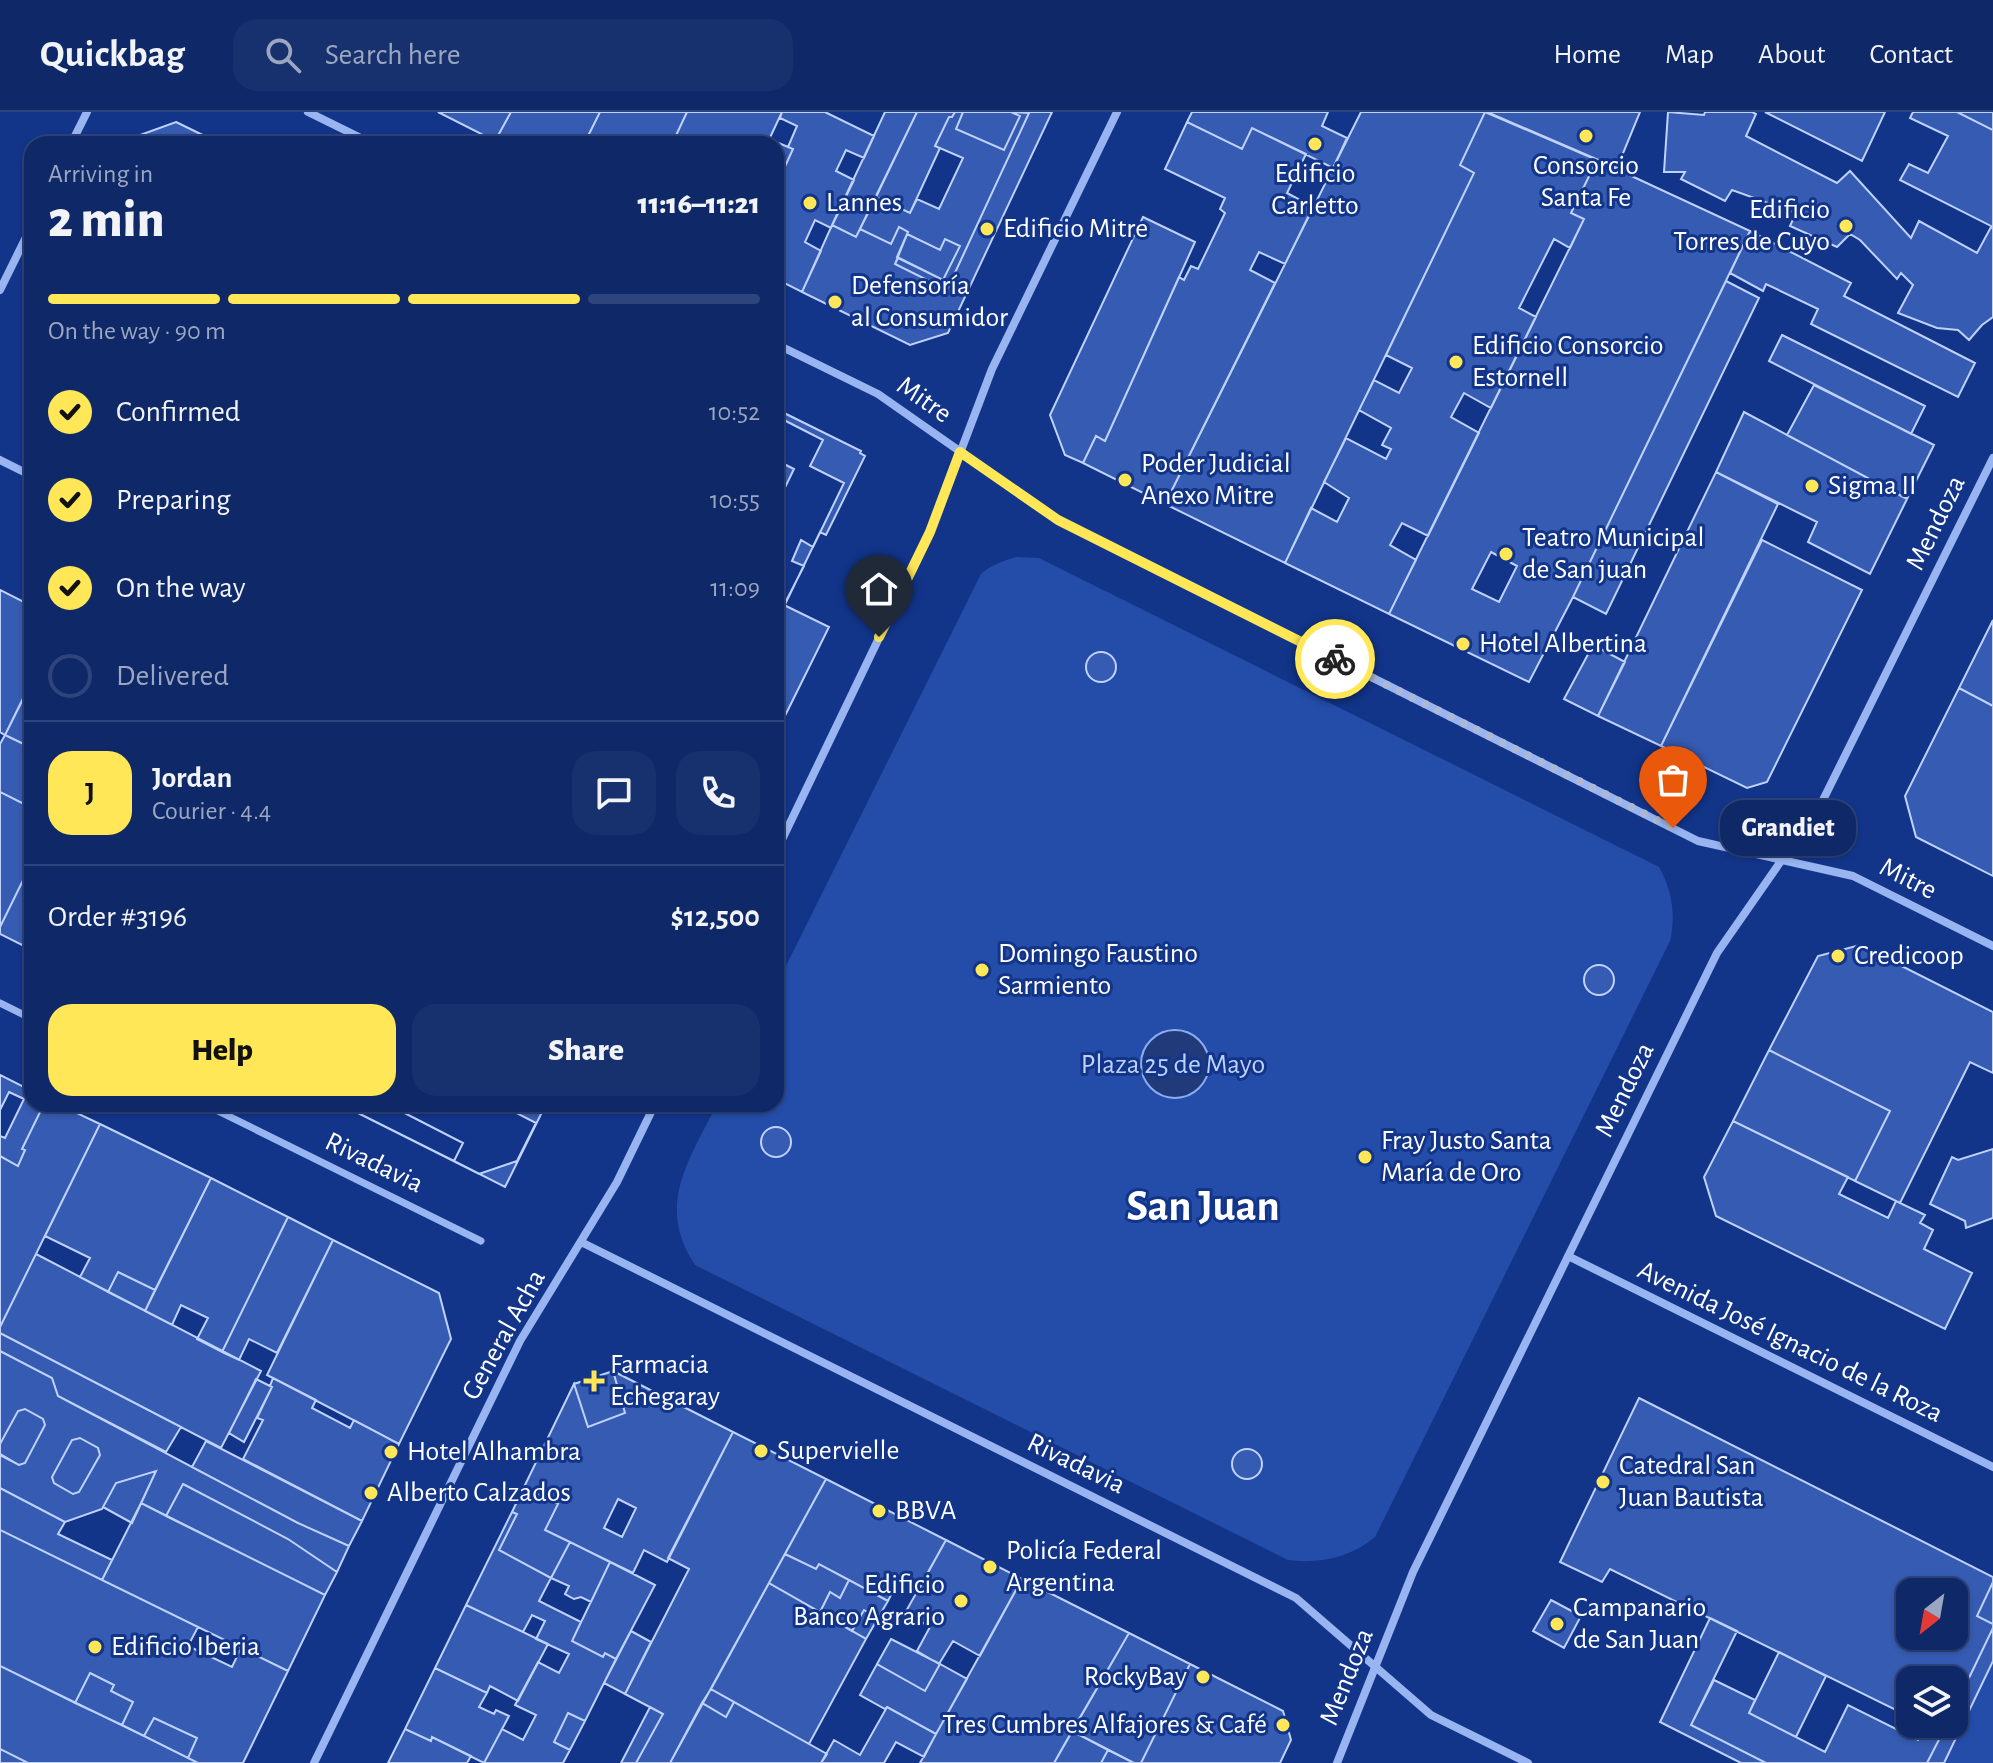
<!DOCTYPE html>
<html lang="en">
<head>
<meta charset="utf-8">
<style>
	body { margin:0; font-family:"Alegreya Sans",sans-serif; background:#17306e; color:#f1f3f6; height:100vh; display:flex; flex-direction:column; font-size:30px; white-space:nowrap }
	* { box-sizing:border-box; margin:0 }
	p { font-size:26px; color:#9ba6c0 }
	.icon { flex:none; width:44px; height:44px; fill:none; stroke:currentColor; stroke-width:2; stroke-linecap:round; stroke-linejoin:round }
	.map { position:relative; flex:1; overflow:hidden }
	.sheet { position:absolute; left:24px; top:24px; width:760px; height:976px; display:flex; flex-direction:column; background:#0e2868; border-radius:24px; box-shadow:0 2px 6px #0004,0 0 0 2px #2e447c }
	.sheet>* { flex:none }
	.needle { width:52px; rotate:211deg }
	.controls { position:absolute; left:1896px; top:1466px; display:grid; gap:16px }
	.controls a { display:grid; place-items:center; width:72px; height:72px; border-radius:16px; background:#0e2868; box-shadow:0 2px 6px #0004,0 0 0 2px #2e447c; font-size:40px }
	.pin { position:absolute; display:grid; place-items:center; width:68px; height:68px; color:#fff; margin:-82px -34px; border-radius:50% 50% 50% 0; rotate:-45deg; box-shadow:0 0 8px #0007 }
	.pin .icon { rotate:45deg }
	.courier { position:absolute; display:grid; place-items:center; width:80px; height:80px; margin:-40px; border:6px solid #ffe758; border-radius:50%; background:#fff; color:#222; box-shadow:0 2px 10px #0007 }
	.bubble { position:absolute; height:56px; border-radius:24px; background:#0e2868; box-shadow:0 2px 6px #0004,0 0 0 2px #2e447c; font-size:26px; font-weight:800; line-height:56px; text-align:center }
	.headline em { font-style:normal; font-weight:800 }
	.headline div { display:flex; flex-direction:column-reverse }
	.headline { display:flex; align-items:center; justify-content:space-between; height:136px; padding:0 24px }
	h1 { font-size:52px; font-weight:800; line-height:60px }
	.bar { display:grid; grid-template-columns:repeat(4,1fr); gap:12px 8px; align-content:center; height:96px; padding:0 24px }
	.bar i { height:10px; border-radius:6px; background:#2e447c }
	.bar .active { background:#ffe758 }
	.bar p { grid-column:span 4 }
	.line { display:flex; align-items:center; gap:20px; padding:0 24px; border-top:2px solid #2e447c }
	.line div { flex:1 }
	.round { display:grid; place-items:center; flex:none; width:84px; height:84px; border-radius:24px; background:#17306e }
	ol { padding:0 24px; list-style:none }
	li { display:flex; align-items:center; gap:24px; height:88px }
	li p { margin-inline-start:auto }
	li .icon { padding:8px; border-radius:50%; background:#ffe758; color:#111; stroke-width:4 }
	li:last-child { color:#9ba6c0 }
	li i { width:44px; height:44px; border:4px solid #2e447c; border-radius:50% }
	.button { display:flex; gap:16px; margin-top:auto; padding:16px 24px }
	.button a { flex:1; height:92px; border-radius:24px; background:#ffe758; color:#111; font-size:32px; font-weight:800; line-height:92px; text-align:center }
	.button a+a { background:#17306e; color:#f1f3f6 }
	header { display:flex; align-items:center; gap:48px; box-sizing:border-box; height:112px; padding:0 40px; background:#0e2868; border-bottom:2px solid #2e447c }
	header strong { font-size:38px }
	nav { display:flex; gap:44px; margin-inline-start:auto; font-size:28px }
	.search { width:560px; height:72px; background:#17306e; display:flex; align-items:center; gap:20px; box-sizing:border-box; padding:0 28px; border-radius:24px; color:#9ba6c0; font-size:30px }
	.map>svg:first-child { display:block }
	.green { fill:#244da9 }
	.water { fill:#203a7a; stroke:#8aacf4; stroke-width:2 }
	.building { fill:#355bb2; stroke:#bfd2fc; stroke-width:2; fill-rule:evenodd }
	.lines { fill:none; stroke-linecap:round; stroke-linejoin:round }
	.pedestrian { stroke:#98b4f1; stroke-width:7 }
	.minor { stroke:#98b4f1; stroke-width:8 }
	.done { stroke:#acb8d6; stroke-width:8; stroke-dasharray:0 14.4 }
	.route { stroke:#ffe758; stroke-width:10 }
	.poi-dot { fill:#ffe758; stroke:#12358a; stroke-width:3 }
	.labels { text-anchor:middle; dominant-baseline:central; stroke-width:6; stroke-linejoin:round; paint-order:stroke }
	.poi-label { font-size:28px; fill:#fff; stroke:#12358a; text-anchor:start }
	.street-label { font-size:28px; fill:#fff; stroke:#12358a }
	.park-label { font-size:28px; fill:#bfd2fc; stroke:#12358a }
	.town-label { font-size:44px; font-weight:bold; fill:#fff; stroke:#12358a }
</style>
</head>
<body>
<header>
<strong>Quickbag</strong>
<div class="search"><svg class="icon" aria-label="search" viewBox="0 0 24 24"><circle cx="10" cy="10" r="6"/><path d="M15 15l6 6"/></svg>Search here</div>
<nav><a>Home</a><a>Map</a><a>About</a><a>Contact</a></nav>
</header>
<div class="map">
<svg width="1993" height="1651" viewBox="0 0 1993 1651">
	<rect width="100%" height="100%" fill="#12358a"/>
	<path class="green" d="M1016,445L1039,446L1659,755C1672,778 1676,803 1670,829L1375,1425C1350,1446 1319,1452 1288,1448L695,1153C655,1093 690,1047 717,992H776V874L981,462C991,453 1003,449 1016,445Z
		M1993,1549V1651H1944Z"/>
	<path class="water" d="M1141 952a34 34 0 1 1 68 0a34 34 0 1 1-68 0Z"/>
	<path class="building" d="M438,0H511L495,29Z
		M511,0H600L584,32H502L495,29Z
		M600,0H687L672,32H584Z
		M687,0H782L767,32H672Z
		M782,0H825L874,24L864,46L846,38L836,59L854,68L831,116L815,108L805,130L821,139L802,180L776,167V74L793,37L788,35L797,14L780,6Z
		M885,0H917L856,125L832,113Z
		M917,0H955L952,5H949L935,34L940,36L910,101L876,85Z
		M955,0H963L956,17L1004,38L1020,4L1011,0L1029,1L947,178L895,152L898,146L943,168L960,134L945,127L940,138L907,122L908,120L899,115L891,132L860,117L876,85L910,101L917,87L939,97L963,46L935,34L949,5H952Z
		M963,0H1011L1020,4L1004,38L956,17Z
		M1026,0H1052L948,221L910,233L802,180L832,113L856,125L860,117L891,132L899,115L908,120L895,152L947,178L1029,1Z
		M1192,0H1328L1322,14L1347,26L1333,56L1252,16L1242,37L1187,10Z
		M1361,0H1485L1460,53L1474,61L1285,451L1165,392Z
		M1485,0L1597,48L1571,101L1584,107L1570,136L1554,127L1519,196L1536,205L1491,296L1464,281L1451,305L1479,321L1428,424L1402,411L1390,433L1416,448L1389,502L1285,451L1311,396L1337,410L1349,386L1324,370L1346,326L1386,347L1391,337L1382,333L1391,316L1359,298L1374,268L1399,281L1412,256L1386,243L1474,61L1460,53Z
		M1487,0H1640L1617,56Z
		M1668,0L1704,3L1705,0H1752L1756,2L1746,24L1837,71L1850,59L1911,126L1919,109L1977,141L1991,115L1993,116V205L1982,213L1969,228L1958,218L1937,216L1898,201L1913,173L1901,161L1897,167L1860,128L1850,122L1837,135L1790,114L1796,101L1732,78L1725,89L1681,67L1685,60H1664Z
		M1765,0H1885L1862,49Z
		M1913,0H1957L1993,18V115L1900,68L1909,52L1928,61L1948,24L1910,6Z
		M1957,0H1993V18Z
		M176,10L221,32H136L140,23Z
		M1187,10L1242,37L1252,16L1306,42L1287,81L1313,95L1285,152L1259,140L1250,158L1275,171L1165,392L1083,351L1096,324L1105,329L1179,165L1184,168L1191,154L1198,157L1225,101L1220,97L1225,86L1165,57Z
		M769,27L793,37L776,74V32H767Z
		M1597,48L1750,119L1573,485L1529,570L1389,502L1584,107L1571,101ZM1491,440L1517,454L1499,490L1472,477Z
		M1143,105L1195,130L1105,329L1096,324L1083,351L1065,343L1050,303Z
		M1750,119L1851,171L1844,184L1975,251L1958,285L1811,212L1818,197L1766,172L1763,179L1730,161Z
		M907,122L940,138L945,127L960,134L943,168L897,145Z
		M1726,169L1759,186L1606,502L1573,485Z
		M1782,223L1925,294L1911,322L1769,249Z
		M32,254V296L24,272Z
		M1814,273L1934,333L1907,387L1787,323Z
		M776,297L861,339L860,341L865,344L826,423L820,420L776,511Z
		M1744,300L1907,387L1870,462L1808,430L1817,410L1716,360Z
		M776,304L823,328L810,354L844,371L813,435L801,428L792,449L804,454L784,493L777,489L776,492Z
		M776,348L794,357L776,394Z
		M1716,360L1778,392L1661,634L1598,604Z
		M1762,428L1862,478L1767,670L1747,676L1661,634Z
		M0,478L32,494V569L5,623L0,620Z
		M777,489L784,493L776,511V492Z
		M784,493L829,515L776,622V538L781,527L776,525V511Z
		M1993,508V594L1959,576Z
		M1593,533L1625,550L1598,604L1564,587Z
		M1086 555a15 15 0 1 1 30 0a15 15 0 1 1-30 0Z
		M31,570L32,571V636L5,623Z
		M1959,576L1993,594V764L1916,725L1905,684Z
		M5,623L32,636V696L0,680V632Z
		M0,680L32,696V750L0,815Z
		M32,750V838L0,822V815Z
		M32,750V838L0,822V815Z
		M32,750V838L0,822V815Z
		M1860,833L1993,900V961L1970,950L1900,1091L1855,1069L1890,999L1769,938L1818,844Z
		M1584 868a15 15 0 1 1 30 0a15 15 0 1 1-30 0Z
		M1769,938L1890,999L1855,1069L1733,1009Z
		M0,963L32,979V992H44L22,1037L25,1038L18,1054L0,1044Z
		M9,980L24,987L5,1026L0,1024V998Z
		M44,992H58L100,1012L0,1215V1044L18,1054L25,1038L22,1037Z
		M340,992H387L463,1031L454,1049Z
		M340,992H499L536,1011L517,1049L479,1062Z
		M387,992H546L505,1075L454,1049L463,1031Z
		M1733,1009L1848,1065L1839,1082L1888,1106L1896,1089L1925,1103L1920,1111L1933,1118L1924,1137L1972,1161L1945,1217L1716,1104L1704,1065Z
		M100,1012L211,1066L155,1178L118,1160L108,1180L80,1165L90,1146L45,1124Z
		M761 1030a15 15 0 1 1 30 0a15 15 0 1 1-30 0Z
		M1993,1037V1106L1966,1116L1965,1109L1930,1092L1952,1045L1958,1048Z
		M211,1066L288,1105L222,1240L197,1227L208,1206L181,1193L172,1213L145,1199Z
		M288,1105L333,1128L277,1241L249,1227L239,1248L222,1240Z
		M333,1128L439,1181L451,1227L399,1332L267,1263Z
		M36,1142L261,1259L221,1336L0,1221V1215Z
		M118,1160L155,1178L145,1199L108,1180Z
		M0,1221L181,1315L166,1340L58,1284L52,1266L0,1239Z
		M0,1239L52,1266L58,1284L298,1411L349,1434L337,1460L288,1427L183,1372L166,1404L141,1391L156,1359L116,1371L102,1397L65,1410L0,1376V1342L19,1353L25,1351L45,1313L43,1307L25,1297L18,1299L0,1332ZM80,1326L98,1336L100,1343L79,1380L73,1382L54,1371L52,1365L72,1328Z
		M613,1259L733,1320L667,1450L644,1438L633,1461L545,1418L558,1392L524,1375L574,1272L588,1315L625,1301ZM618,1387L636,1396L622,1425L604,1416Z
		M613,1259L625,1301L588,1315L574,1272Z
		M273,1266L316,1288L312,1296L350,1316L354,1308L399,1332L362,1409L243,1347L263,1308L257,1306L272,1275L270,1274Z
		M256,1267L272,1275L244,1330L229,1321Z
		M1639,1286L1993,1465V1470L1977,1504L1993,1512V1516L1957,1591L1954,1590V1568H1910V1605L1610,1457L1602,1470L1560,1450ZM1910,1480H1954V1524H1910Z
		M25,1297L43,1307L45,1313L25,1351L19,1353L0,1343V1332L18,1299Z
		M733,1320L826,1367L670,1651H636L663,1602L625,1582L689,1457L668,1446Z
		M80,1326L98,1336L100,1343L79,1380L73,1382L54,1371L52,1365L72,1328Z
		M206,1329L362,1409L349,1434L298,1411L192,1355Z
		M1232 1352a15 15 0 1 1 30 0a15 15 0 1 1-30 0Z
		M156,1359L132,1411L103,1395L116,1371Z
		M826,1367L946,1428L919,1477L899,1467L888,1489L819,1452L816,1457L785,1442Z
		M183,1372L288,1427L337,1460L325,1483L166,1404Z
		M524,1375L558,1392L545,1418L570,1430L551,1466L499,1438L517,1402L512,1400Z
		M0,1376L65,1410L58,1422L112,1448L102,1468L0,1418Z
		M141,1391L325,1483L288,1559L102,1468Z
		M512,1400L517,1402L499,1438L551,1466L539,1489L581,1510L572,1529L603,1545L605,1541L616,1547L585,1609L568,1601L554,1630L570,1638L563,1651H484L502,1617L523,1628L536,1603L515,1593L538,1550L559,1561L569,1542L536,1527L545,1509L532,1503L523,1520L466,1493Z
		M0,1418L198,1515L188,1534L232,1555L241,1536L288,1559L243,1651H198L188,1646L197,1626L154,1606L144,1624L122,1613L133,1590L111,1579L114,1573L90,1561L75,1591L0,1554Z
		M946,1428L1022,1467L980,1544L953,1529L939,1552L917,1539L930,1515L905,1501Z
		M570,1430L610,1450L591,1490L581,1485L574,1487L565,1482L569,1474L551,1466Z
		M785,1442L816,1457L819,1452L849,1468L840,1486L830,1480L820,1500L769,1471Z
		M610,1450L655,1473L616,1547L605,1541L603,1545L572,1529Z
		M1022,1467L1129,1521L1054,1651H920Z
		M849,1468L888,1489L878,1506L864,1498L852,1519L820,1500L830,1480L840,1486Z
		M1993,1470V1512L1977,1504Z
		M769,1471L866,1527L809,1632L711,1577Z
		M1551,1488L1581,1504L1564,1536L1533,1519Z
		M466,1493L548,1532L518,1589L490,1574L487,1581L435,1556Z
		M864,1498L878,1506L866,1527L852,1519Z
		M1710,1506L1737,1519L1691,1613L1766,1651H1741L1660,1610Z
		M1993,1516V1549L1944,1651H1927L1947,1612H1954V1597Z
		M631,1519L651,1530L625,1582L604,1571Z
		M1129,1521L1190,1552L1141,1651H1134L1072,1619Z
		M891,1527L940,1552L925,1579L877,1552Z
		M1779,1540L1826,1564L1796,1625L1749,1601Z
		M877,1552L925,1579L940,1552L967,1567L936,1622L887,1595L885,1597L860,1583Z
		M1190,1552L1283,1599L1291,1628L1280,1651H1141Z
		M0,1554L144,1624L198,1651H28L0,1637Z
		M435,1556L487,1581L479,1595L494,1602L496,1598L509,1604L484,1651L432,1625L431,1629L405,1617Z
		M90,1561L114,1573L111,1579L133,1590L122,1613L75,1591Z
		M1714,1568L1755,1588L1749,1601L1825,1640L1848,1593L1918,1628L1926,1612H1947L1927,1651H1766L1691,1613Z
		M711,1577L734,1590L726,1605L702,1591Z
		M734,1590L827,1642L821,1651H670L702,1591L726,1605Z
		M650,1595L663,1602L636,1651H621Z
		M887,1595L936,1622L924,1645L896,1630L884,1651H821L834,1628L860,1643Z
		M568,1601L585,1609L570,1638L554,1630Z
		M154,1606L197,1626L188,1646L144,1624Z
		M405,1617L431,1629L432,1625L471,1644L467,1651H388Z
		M1072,1619L1108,1638L1101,1651H1054Z
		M0,1637L28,1651H0Z
		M1108,1638L1134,1651H1101Z"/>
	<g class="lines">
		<path class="pedestrian" d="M0,891L32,907
			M204,992L481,1129"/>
		<path class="minor" d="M308,0L373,32
			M71,32L87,0
			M0,178L32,113
			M776,232L878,282L1058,408L1698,729L1853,764L1993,834
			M0,348L32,364
			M776,740L930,420L992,257L1117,0
			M581,1130L1296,1486L1431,1603L1528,1651
			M1568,1144L1993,1355
			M314,1651L520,1229L617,1070L655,992
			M1337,1651L1413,1460L1717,841L1822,690L1993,346"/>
	</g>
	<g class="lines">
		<path class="done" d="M1335,547L1673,716"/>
		<path class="route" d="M879,525L930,420L960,340L1058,408L1335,547"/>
	</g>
	<g class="poi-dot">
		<circle cx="1586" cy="24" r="8"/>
		<circle cx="1315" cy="32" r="8"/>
		<circle cx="810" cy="91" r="8"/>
		<circle cx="1846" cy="114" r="8"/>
		<circle cx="987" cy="117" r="8"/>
		<circle cx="835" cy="190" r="8"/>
		<circle cx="1456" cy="250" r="8"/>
		<circle cx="1125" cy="368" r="8"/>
		<circle cx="1812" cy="374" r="8"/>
		<circle cx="1506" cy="442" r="8"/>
		<circle cx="1463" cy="532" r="8"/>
		<circle cx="1838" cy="844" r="8"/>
		<circle cx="982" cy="858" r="8"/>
		<circle cx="1365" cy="1045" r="8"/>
		<path d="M590 1257h8v8h8v8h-8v8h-8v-8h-8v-8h8z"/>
		<circle cx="761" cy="1339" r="8"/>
		<circle cx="391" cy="1340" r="8"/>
		<circle cx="1603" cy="1370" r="8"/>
		<circle cx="371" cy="1381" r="8"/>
		<circle cx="879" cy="1399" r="8"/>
		<circle cx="990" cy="1455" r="8"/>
		<circle cx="961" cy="1489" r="8"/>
		<circle cx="1557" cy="1512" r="8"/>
		<circle cx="95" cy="1535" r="8"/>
		<circle cx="1203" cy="1565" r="8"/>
		<circle cx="1283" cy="1613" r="8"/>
	</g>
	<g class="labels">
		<g class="poi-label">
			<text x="1586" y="54" text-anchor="middle">Consorcio<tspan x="1586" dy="32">Santa Fe</tspan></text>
			<text x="1315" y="62" text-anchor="middle">Edificio<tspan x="1315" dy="32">Carletto</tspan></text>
			<text x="826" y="91">Lannes</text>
			<text x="1830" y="98" text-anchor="end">Edificio<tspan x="1830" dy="32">Torres de Cuyo</tspan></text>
			<text x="1003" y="117">Edificio Mitre</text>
			<text x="851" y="174">Defensoría<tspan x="851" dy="32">al Consumidor</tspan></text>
			<text x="1472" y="234">Edificio Consorcio<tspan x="1472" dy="32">Estornell</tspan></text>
			<text x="1141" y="352">Poder Judicial<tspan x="1141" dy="32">Anexo Mitre</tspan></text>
			<text x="1828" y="374">Sigma II</text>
			<text x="1522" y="426">Teatro Municipal<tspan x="1522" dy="32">de San juan</tspan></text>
			<text x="1479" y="532">Hotel Albertina</text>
			<text x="998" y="842">Domingo Faustino<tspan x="998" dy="32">Sarmiento</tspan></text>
			<text x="1854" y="844">Credicoop</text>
			<text x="1381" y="1029">Fray Justo Santa<tspan x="1381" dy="32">María de Oro</tspan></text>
			<text x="610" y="1253">Farmacia<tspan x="610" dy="32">Echegaray</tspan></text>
			<text x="777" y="1339">Supervielle</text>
			<text x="407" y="1340">Hotel Alhambra</text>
			<text x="1619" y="1354">Catedral San<tspan x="1619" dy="32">Juan Bautista</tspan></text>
			<text x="387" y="1381">Alberto Calzados</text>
			<text x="895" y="1399">BBVA</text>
			<text x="1006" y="1439">Policía Federal<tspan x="1006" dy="32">Argentina</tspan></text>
			<text x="945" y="1473" text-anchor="end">Edificio<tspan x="945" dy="32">Banco Agrario</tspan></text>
			<text x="1573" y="1496">Campanario<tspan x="1573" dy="32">de San Juan</tspan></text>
			<text x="111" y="1535">Edificio Iberia</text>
			<text x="1187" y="1565" text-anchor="end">RockyBay</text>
			<text x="1267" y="1613" text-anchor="end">Tres Cumbres Alfajores &amp; Café</text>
		</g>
		<g class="street-label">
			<text transform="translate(924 288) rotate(35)">Mitre</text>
			<text transform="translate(1936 411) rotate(-64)">Mendoza</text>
			<text transform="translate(1908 767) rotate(27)">Mitre</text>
			<text transform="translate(1625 978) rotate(-64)">Mendoza</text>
			<text transform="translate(374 1051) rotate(26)">Rivadavia</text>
			<text transform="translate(504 1223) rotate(-61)">General Acha</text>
			<text transform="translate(1790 1230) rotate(26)">Avenida José Ignacio de la Roza</text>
			<text transform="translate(1076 1352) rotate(26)">Rivadavia</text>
			<text transform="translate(1347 1565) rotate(-68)">Mendoza</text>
		</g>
		<g class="park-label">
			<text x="1173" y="953">Plaza 25 de Mayo</text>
		</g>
		<g class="town-label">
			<text x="1203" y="1095">San Juan</text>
		</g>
	</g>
</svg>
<div class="controls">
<a><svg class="needle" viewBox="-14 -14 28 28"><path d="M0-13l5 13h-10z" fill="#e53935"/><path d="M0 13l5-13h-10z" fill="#9ba6c0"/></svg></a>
<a><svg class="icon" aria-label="layers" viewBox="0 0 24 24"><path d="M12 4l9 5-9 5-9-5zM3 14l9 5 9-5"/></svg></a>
</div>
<div class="pin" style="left:1673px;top:716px;background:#ea580c"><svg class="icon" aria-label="bag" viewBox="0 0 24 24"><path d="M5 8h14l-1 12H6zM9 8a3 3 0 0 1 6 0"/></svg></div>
<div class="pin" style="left:879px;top:525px;background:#1f2937"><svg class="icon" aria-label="home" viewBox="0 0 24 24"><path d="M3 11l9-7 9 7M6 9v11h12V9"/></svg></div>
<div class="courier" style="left:1335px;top:547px"><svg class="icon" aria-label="bike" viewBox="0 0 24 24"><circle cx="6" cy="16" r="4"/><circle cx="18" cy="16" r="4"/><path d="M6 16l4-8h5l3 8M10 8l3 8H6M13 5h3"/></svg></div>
<div class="bubble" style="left:1720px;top:688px;width:136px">Grandiet</div>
<section class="sheet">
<div class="headline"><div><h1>2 min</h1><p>Arriving in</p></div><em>11:16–11:21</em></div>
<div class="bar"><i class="active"></i><i class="active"></i><i class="active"></i><i></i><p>On the way · 90 m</p></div>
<ol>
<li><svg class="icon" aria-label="check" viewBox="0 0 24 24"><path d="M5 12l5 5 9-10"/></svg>Confirmed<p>10:52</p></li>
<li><svg class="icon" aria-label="check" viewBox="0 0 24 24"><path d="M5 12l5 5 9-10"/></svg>Preparing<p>10:55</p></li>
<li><svg class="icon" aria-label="check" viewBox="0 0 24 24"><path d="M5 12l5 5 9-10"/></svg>On the way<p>11:09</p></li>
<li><i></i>Delivered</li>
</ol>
<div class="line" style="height:144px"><b class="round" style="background:#ffe758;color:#111">J</b><div><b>Jordan</b><p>Courier · 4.4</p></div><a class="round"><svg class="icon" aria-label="chat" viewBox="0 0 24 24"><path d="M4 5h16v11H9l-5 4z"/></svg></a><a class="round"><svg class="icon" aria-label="phone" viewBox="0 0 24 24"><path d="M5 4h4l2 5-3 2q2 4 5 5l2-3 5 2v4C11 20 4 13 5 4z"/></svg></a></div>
<div class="line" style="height:104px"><div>Order #3196</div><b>$12,500</b></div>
<div class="button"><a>Help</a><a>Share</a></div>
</section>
</div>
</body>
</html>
